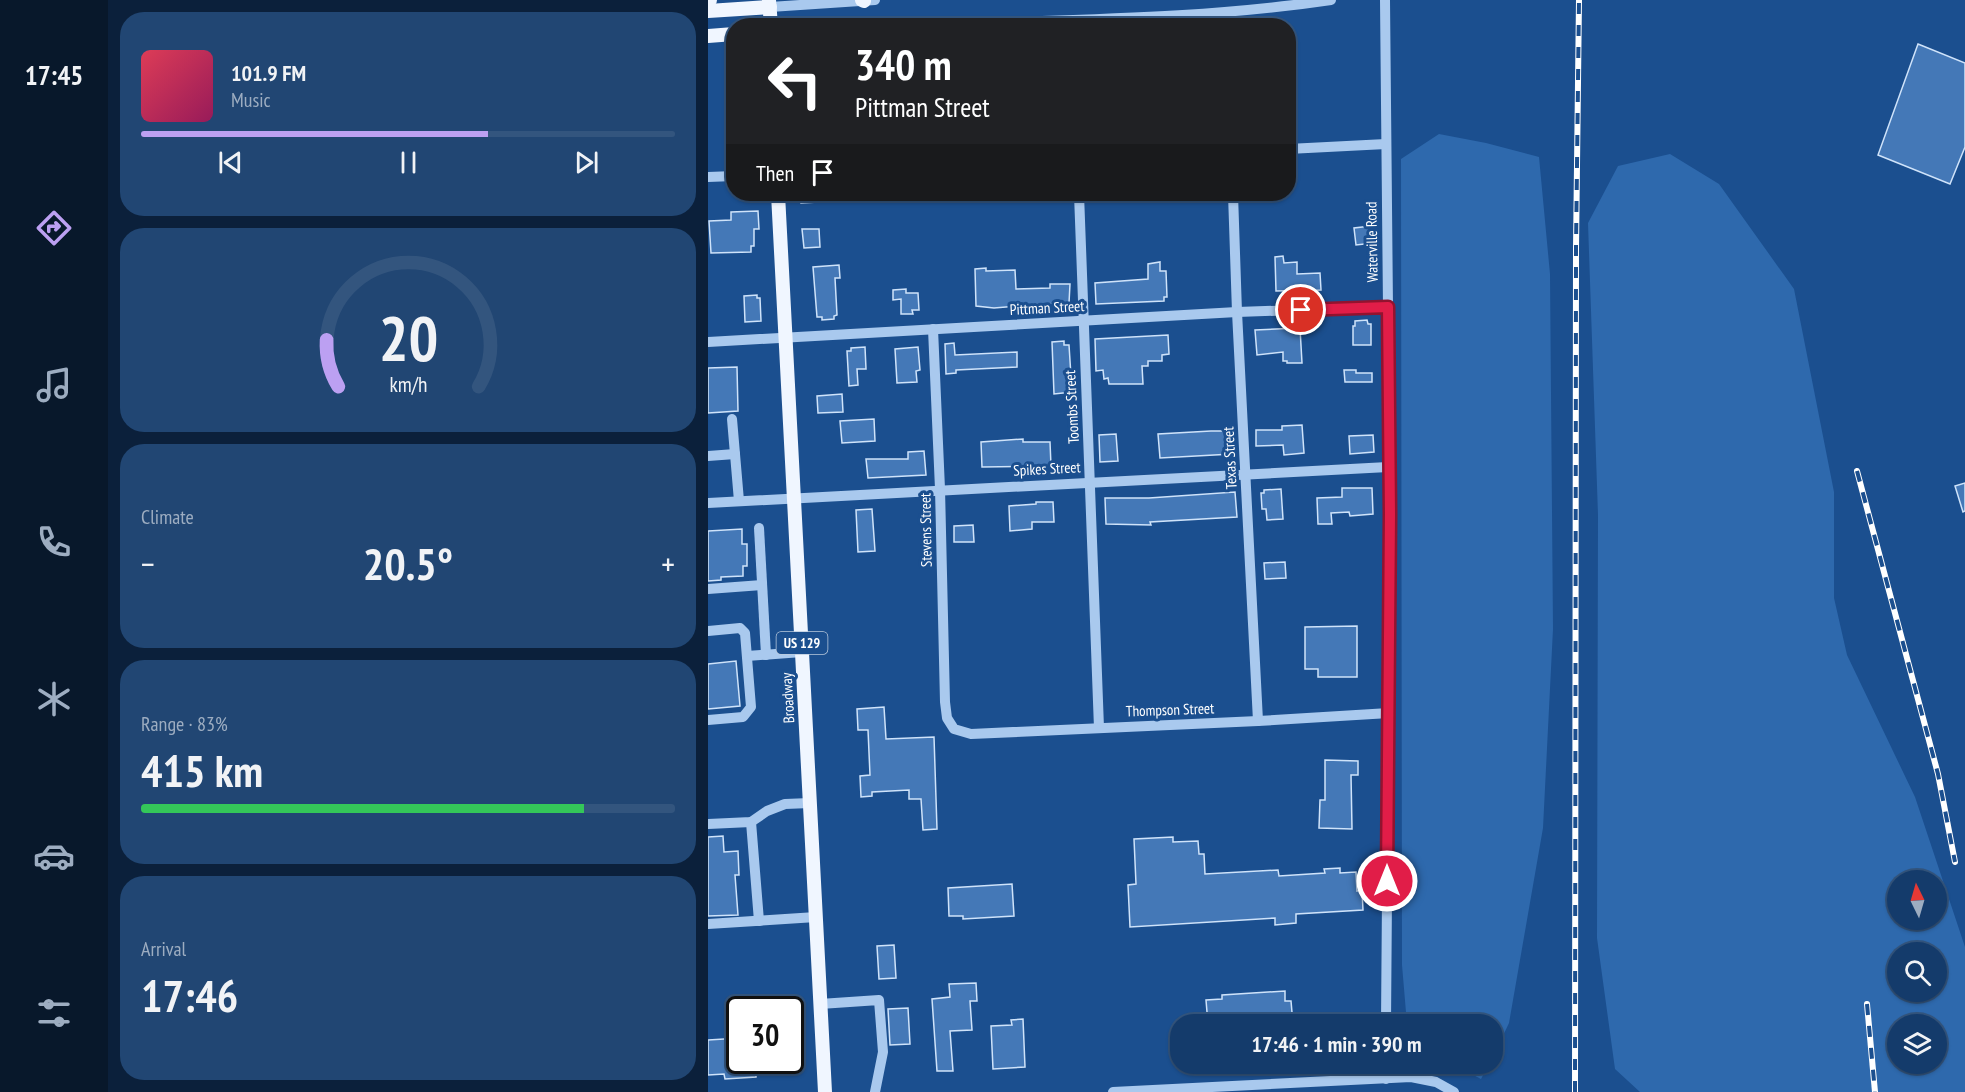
<!DOCTYPE html>
<meta charset="utf-8">
<style>
:root{--surface:#143b6b;--page:#214673;--text:#f1f3f6;--muted:#9dadc1;--line:#33557e;--accent:#bca0f2}
body{margin:0;font-family:"PT Sans Narrow",sans-serif;background:var(--page);color:var(--text);height:100vh;display:flex;flex-direction:column;font-size:22px;white-space:nowrap}
*{box-sizing:border-box;margin:0}
p{font-size:20px;color:var(--muted)}
.icon{flex:none;width:33px;height:33px;fill:none;stroke:currentColor;stroke-width:2;stroke-linecap:round;stroke-linejoin:round}
.map{position:relative;flex:1;overflow:hidden}
.side{display:flex;flex-direction:column;gap:12px;padding:12px;background:#0b203b;width:600px}
.side>*{flex:none}
.banner{position:absolute;left:18px;top:18px;width:570px;height:183px;border-radius:24px;box-shadow:0 2px 4px #0004,0 0 0 2px var(--line);background:#202124;color:#fff;overflow:hidden}
.needle{width:39px;rotate:355deg}
.controls{position:absolute;left:1179px;top:870px;display:grid;gap:12px}
.controls a{display:grid;place-items:center;width:60px;height:60px;border-radius:50%;background:var(--surface);box-shadow:0 2px 4px #0004,0 0 0 2px var(--line);font-size:30px}
.speed{position:absolute;left:18px;top:996px;display:flex;gap:12px;font-size:30px;font-weight:700;text-align:center}
.speed>*{display:grid;place-content:center;width:78px;height:78px;border-radius:50%;background:var(--surface);box-shadow:0 2px 4px #0004,0 0 0 2px var(--line);line-height:1}
.speed .limit{border:3px solid #111;border-radius:9px;background:#fff;color:#111}
.pin{position:absolute;display:grid;place-items:center;width:51px;height:51px;color:#fff;margin:-26px;border:3px solid #fff;border-radius:50%;box-shadow:0 2px 6px #0007}
.me{position:absolute;width:66px;margin:-33px;rotate:0deg;stroke-linejoin:round;filter:drop-shadow(0 0 4px #0008)}
.turn{display:flex;align-items:center;gap:21px;height:126px;padding:0 30px;font-size:27px}
.turn .icon{width:78px;height:78px;stroke-width:2.5}
.turn b{display:block;font-size:42px;line-height:51px}
.then{display:flex;align-items:center;height:57px;padding:0 30px;background:#0003;gap:12px;font-size:22px}
.big{font-size:45px;font-weight:700;line-height:1.1}
.side .tile{flex:1;display:flex;flex-direction:column;justify-content:center;gap:9px;min-width:0;padding:0 21px;border-radius:24px;background:var(--page)}
.side .dial{align-items:center;gap:0}
.dial svg{height:156px;overflow:visible;fill:none;stroke:var(--line);stroke-width:7;stroke-linecap:round;text-anchor:middle}
.dial text{fill:var(--text);stroke:none}
.song{display:flex;align-items:center;gap:18px}
.cover{width:72px;height:72px;border-radius:9px;background:linear-gradient(135deg,hsl(350 70% 55%),hsl(330 70% 35%))}
.played{height:6px;border-radius:3px;background:linear-gradient(90deg,var(--accent) 65%,var(--line) 65%)}
.keys{display:flex;justify-content:space-around;direction:ltr}
.heat{display:flex;justify-content:space-between;align-items:center;font-size:33px;direction:ltr}
.charge{height:9px;border-radius:4px;background:linear-gradient(90deg,#34c759 83%,var(--line) 0)}
.trip{position:absolute;left:462px;top:1014px;width:333px;height:60px;border-radius:24px;background:var(--surface);box-shadow:0 2px 4px #0004,0 0 0 2px var(--line);font-weight:700;line-height:60px;text-align:center}
main{display:flex;flex:1;min-height:0}
.menu{display:flex;flex-direction:column;width:108px;justify-content:space-around;align-items:center;background:#08182b;color:var(--muted)}
.menu .icon{width:42px;height:42px}
.menu .active{color:var(--accent)}
.menu b{font-size:27px;color:var(--text)}
.map>svg:first-child{display:block}
</style>
<main>
<nav class="menu">
<b>17:45</b>
<svg class="icon active" aria-label="directions" viewBox="0 0 24 24"><path d="M12 3l9 9-9 9-9-9zM9 14v-3h6M13 9l2 2-2 2"/></svg>
<svg class="icon" aria-label="music" viewBox="0 0 24 24"><path d="M9 18V5l10-2v13"/><circle cx="6" cy="18" r="3"/><circle cx="16" cy="16" r="3"/></svg>
<svg class="icon" aria-label="phone" viewBox="0 0 24 24"><path d="M5 4h4l2 5-3 2q2 4 5 5l2-3 5 2v4C11 20 4 13 5 4z"/></svg>
<svg class="icon" aria-label="climate" viewBox="0 0 24 24"><path d="M12 3v18M4 7l16 10M4 17L20 7"/></svg>
<svg class="icon" aria-label="car" viewBox="0 0 24 24"><path d="M5 17H2v-5l4-1 3-4h7l3 4 3 1v5h-3M9 17h6M6 11h13"/><circle cx="7" cy="17" r="2"/><circle cx="17" cy="17" r="2"/></svg>
<svg class="icon" aria-label="filters" viewBox="0 0 24 24"><path d="M4 7h16M4 17h16"/><circle cx="9" cy="7" r="2"/><circle cx="15" cy="17" r="2"/></svg>
</nav>
<section class="side">
<div class="tile">
<div class="song"><i class="cover"></i><div><b>101.9 FM</b><p>Music</p></div></div>
<div class="played"></div>
<div class="keys"><svg class="icon" aria-label="previous" viewBox="0 0 24 24"><path d="M18 5L8 12l10 7zM5 5v14"/></svg><svg class="icon" aria-label="pause" viewBox="0 0 24 24"><path d="M8 5v14M16 5v14"/></svg><svg class="icon" aria-label="next" viewBox="0 0 24 24"><path d="M6 5l10 7-10 7zM19 5v14"/></svg></div>
</div>
<div class="tile dial"><svg viewBox="0 0 100 80">
<path d="M14 69A42 42 0 1 1 86 69"/>
<path d="M14 69A42 42 0 0 1 8 45" stroke="#bca0f2"/>
<text x="50" y="56" font-size="32" font-weight="700">20</text>
<text x="50" y="72" font-size="11">km/h</text>
</svg></div>
<div class="tile"><p>Climate</p>
<div class="heat"><a>−</a><b class="big">20.5°</b><a>+</a></div>
</div>
<div class="tile"><p>Range · 83%</p><b class="big">415 km</b><div class="charge"></div></div>
<div class="tile"><p>Arrival</p><b class="big">17:46</b></div>
</section>
<div class="map">
<svg width="1257" height="1092" viewBox="0 0 1257 1092">
<rect width="100%" height="100%" fill="#1b4f8f"/>
<g fill="#2e69ad" fill-rule="evenodd">
<polygon points="731,134 778,143 831,157 842,274 845,629 835,828 801,1023 785,1057 784,1024 699,1024 694,965 693,159"/>
<path d="M962,154L1011,184L1086,289L1126,492V598L1139,655L1207,797L1257,947V1092H932L907,1069L889,938L890,515L880,223L910,166ZM1190,880H1228V920H1190ZM1190,952H1228V992H1190ZM1190,1024H1228V1064H1190Z"/>
<polygon points="744,1064 781,1064 773,1079"/>
</g>
<g fill="#4478b7" stroke="#cfe3fa" stroke-width="1.5">
<polygon points="1210,44 1257,63 1257,147 1242,184 1170,155"/>
<polygon points="92,194 110,194 110,202 93,203"/>
<polygon points="50,211 51,229 46,229 46,246 43,246 43,252 3,253 1,221 23,220 23,212"/>
<polygon points="663,226 665,243 648,245 646,228"/>
<polygon points="94,229 111,229 112,247 96,248"/>
<polygon points="575,256 576,263 589,262 589,274 612,273 613,290 568,291 567,257"/>
<polygon points="452,262 452,271 458,271 459,297 456,297 456,301 388,304 387,283 440,279 440,264"/>
<polygon points="131,265 132,278 127,278 129,315 126,316 126,319 114,320 114,317 109,317 105,267"/>
<polygon points="278,268 278,271 307,270 308,289 342,288 342,284 362,284 361,303 333,304 286,308 268,306 267,269"/>
<polygon points="198,289 198,293 210,293 211,310 204,310 205,314 193,314 193,299 185,300 185,290"/>
<polygon points="49,295 49,298 52,298 53,321 37,322 36,296"/>
<polygon points="659,320 660,324 663,324 663,345 645,345 645,326 647,326 647,321"/>
<polygon points="592,328 594,363 579,363 579,361 575,361 575,352 549,355 547,330"/>
<polygon points="460,335 461,354 454,355 454,361 440,361 440,366 434,366 435,384 401,384 400,378 396,379 395,370 388,371 387,339"/>
<polygon points="356,341 356,345 361,345 364,392 346,394 344,342"/>
<polygon points="246,343 247,355 309,352 309,367 248,370 248,373 238,374 237,344"/>
<polygon points="157,347 158,369 149,369 150,385 141,386 139,351 143,351 143,348"/>
<polygon points="210,347 212,370 208,371 209,382 189,383 187,349"/>
<polygon points="29,367 30,411 0,413 0,368"/>
<polygon points="636,370 648,370 648,373 664,373 664,382 637,382"/>
<polygon points="134,394 135,412 110,413 109,396"/>
<polygon points="166,419 167,441 134,443 132,421"/>
<polygon points="594,425 596,453 576,455 575,445 548,446 548,430 574,430 574,426"/>
<polygon points="503,431 523,431 524,454 452,458 450,434"/>
<polygon points="408,434 410,461 392,462 391,435"/>
<polygon points="665,435 666,452 642,454 641,436"/>
<polygon points="315,439 315,442 342,442 343,466 274,467 273,442"/>
<polygon points="216,451 218,475 160,478 158,459 200,459 200,452"/>
<polygon points="1257,483 1257,511 1255,512 1247,486"/>
<polygon points="634,488 664,488 665,514 642,516 641,512 623,513 624,524 610,524 609,498 634,497"/>
<polygon points="573,489 575,519 559,520 558,509 554,509 553,493 556,493 556,490"/>
<polygon points="527,492 529,517 442,522 443,525 398,524 397,498 441,498"/>
<polygon points="328,502 345,502 346,522 324,522 324,529 302,531 301,506 328,504"/>
<polygon points="164,509 167,551 150,552 148,510"/>
<polygon points="265,525 266,542 246,542 246,526"/>
<polygon points="34,529 34,544 39,544 39,566 35,566 35,576 13,577 13,580 0,581 0,531"/>
<polygon points="577,562 578,578 557,579 556,563"/>
<polygon points="649,626 649,677 610,677 610,669 597,669 597,627"/>
<polygon points="28,661 32,706 0,709 0,664"/>
<polygon points="176,707 178,739 226,737 229,829 215,830 213,799 201,799 201,790 164,792 164,796 153,797 152,776 162,775 160,730 150,730 149,709"/>
<polygon points="617,760 650,761 650,775 643,775 644,829 611,828 612,800 617,800"/>
<polygon points="15,836 16,852 30,851 31,875 27,875 30,915 0,916 0,837"/>
<polygon points="465,837 465,842 490,841 491,854 496,854 497,874 570,870 571,876 617,873 616,869 632,868 632,873 648,872 649,891 654,890 655,910 588,914 588,923 567,925 567,918 422,927 420,885 428,884 426,839"/>
<polygon points="304,884 306,916 255,919 255,916 241,916 240,888"/>
<polygon points="186,945 188,978 171,979 169,946"/>
<polygon points="268,983 269,1001 262,1001 264,1030 242,1031 245,1071 229,1071 224,999 242,997 241,984"/>
<polygon points="577,991 577,1001 583,1001 585,1024 500,1024 498,1000 514,999 514,995"/>
<polygon points="200,1008 202,1044 182,1045 180,1009"/>
<polygon points="315,1019 317,1067 285,1069 283,1026 304,1025 303,1020"/>
<polygon points="32,1038 32,1060 81,1060 81,1070 48,1071 48,1077 17,1079 16,1074 0,1075 0,1040"/>
</g>
<g fill="none" stroke-linecap="round" stroke-linejoin="round">
<g stroke="#a9c9ee" stroke-width="10">
<polyline points="677,0 682,514 678,1024"/>
<polyline points="62,7 167,0"/>
<path d="M198,26C340,19 482,21 623,0"/>
<polyline points="580,149 678,144"/>
<polyline points="0,177 26,176"/>
<polyline points="371,194 391,728"/>
<polyline points="525,194 529,312 550,721"/>
<polyline points="225,329 232,489 237,702 239,718 246,729 263,734 550,721 681,713"/>
<polyline points="0,342 529,312 680,307"/>
<polyline points="24,419 31,501"/>
<polyline points="0,456 27,454"/>
<polyline points="0,503 680,467"/>
<polyline points="51,528 58,655"/>
<polyline points="0,589 54,585"/>
<polyline points="0,631 32,628 37,633 43,707 35,717 0,720"/>
<polyline points="39,656 94,652"/>
<polyline points="43,822 51,921"/>
<polyline points="0,824 43,822 59,811 77,804 102,803"/>
<polyline points="0,924 108,917"/>
<polyline points="112,1004 171,1000 175,1052 167,1092"/>
<polyline points="678,1079 678,1064"/>
<polyline points="405,1092 703,1077 728,1082 746,1092"/>
</g>
<g stroke="#f0f6ff" stroke-width="14">
<polyline points="61,0 63,26"/>
<polyline points="154,0 156,1"/>
<polyline points="0,2 2,0"/>
<polyline points="0,11 62,7"/>
<polyline points="0,36 26,34"/>
<polyline points="70,194 117,1092"/>
</g>
<g stroke="#fff" stroke-width="6">
<g id="rail">
<polyline points="1149,471 1230,774 1247,862"/>
<polyline points="1159,1004 1167,1092"/>
<polyline points="867,1092 868,248 871,0"/>
</g>
</g>
<use href="#rail" stroke="#1b4f8f" stroke-width="4" stroke-dasharray="11" stroke-linecap="butt"/>
</g>
<g fill="none" stroke-linecap="round" stroke-linejoin="round">
<g stroke="#92132f" stroke-width="15">
<polyline id="route" points="593,310 680,307 682,514 679,881"/>
</g>
<use href="#route" stroke="#e11d48" stroke-width="10"/>
</g>
<g text-anchor="middle" stroke-width="6" stroke-linejoin="round" paint-order="stroke">
<rect fill="#1b4f8f" stroke="#bbcadd" stroke-width="1.5" x="68.5" y="632" width="51" height="22" rx="4.5"/>
<g font-size="14" font-weight="bold" fill="#fff">
<text x="94" y="648">US 129</text>
</g>
<g font-size="15" fill="#fff" stroke="#1b4f8f">
<text transform="translate(664 242) rotate(-91)" y="5">Waterville Road</text>
<text transform="translate(339 308) rotate(-3)" y="5">Pittman Street</text>
<text transform="translate(364 407) rotate(-93)" y="5">Toombs Street</text>
<text transform="translate(522 458) rotate(-93)" y="5">Texas Street</text>
<text transform="translate(339 469) rotate(-3)" y="5">Spikes Street</text>
<text transform="translate(218 530) rotate(-91)" y="5">Stevens Street</text>
<text transform="translate(80 698) rotate(-93)" y="5">Broadway</text>
<text transform="translate(462 710) rotate(-2)" y="5">Thompson Street</text>
</g>
</g>
</svg>
<div class="controls">
<a><svg class="needle" viewBox="-14 -14 28 28"><path d="M0-13l5 13h-10z" fill="#e53935"/><path d="M0 13l5-13h-10z" fill="#9dadc1"/></svg></a>
<a><svg class="icon" aria-label="search" viewBox="0 0 24 24"><circle cx="10" cy="10" r="6"/><path d="M15 15l6 6"/></svg></a>
<a><svg class="icon" aria-label="layers" viewBox="0 0 24 24"><path d="M12 4l9 5-9 5-9-5zM3 14l9 5 9-5"/></svg></a>
</div>
<div class="speed"><div class="limit">30</div></div>
<div class="pin" style="left:593px;top:310px;background:#d93025"><svg class="icon" aria-label="arrive" viewBox="0 0 24 24"><path d="M6 21V4h12l-3 4 3 4H6"/></svg></div>
<svg class="me" style="left:679px;top:881px" viewBox="-20 -20 40 40"><circle r="17" fill="#e11d48" stroke="#fff" stroke-width="3"/><path d="M0-11L8 9 0 5-8 9z" fill="#fff"/></svg>
<div class="trip">17:46 · 1 min · 390 m</div>
<div class="banner">
<div class="turn"><svg class="icon" aria-label="left" viewBox="0 0 24 24"><path d="M17 20v-9H6M10 6l-5 5 5 5"/></svg><div><b>340 m</b>Pittman Street</div></div>
<div class="then">Then<svg class="icon" aria-label="arrive" viewBox="0 0 24 24"><path d="M6 21V4h12l-3 4 3 4H6"/></svg></div>
</div>
</div>
</main>
